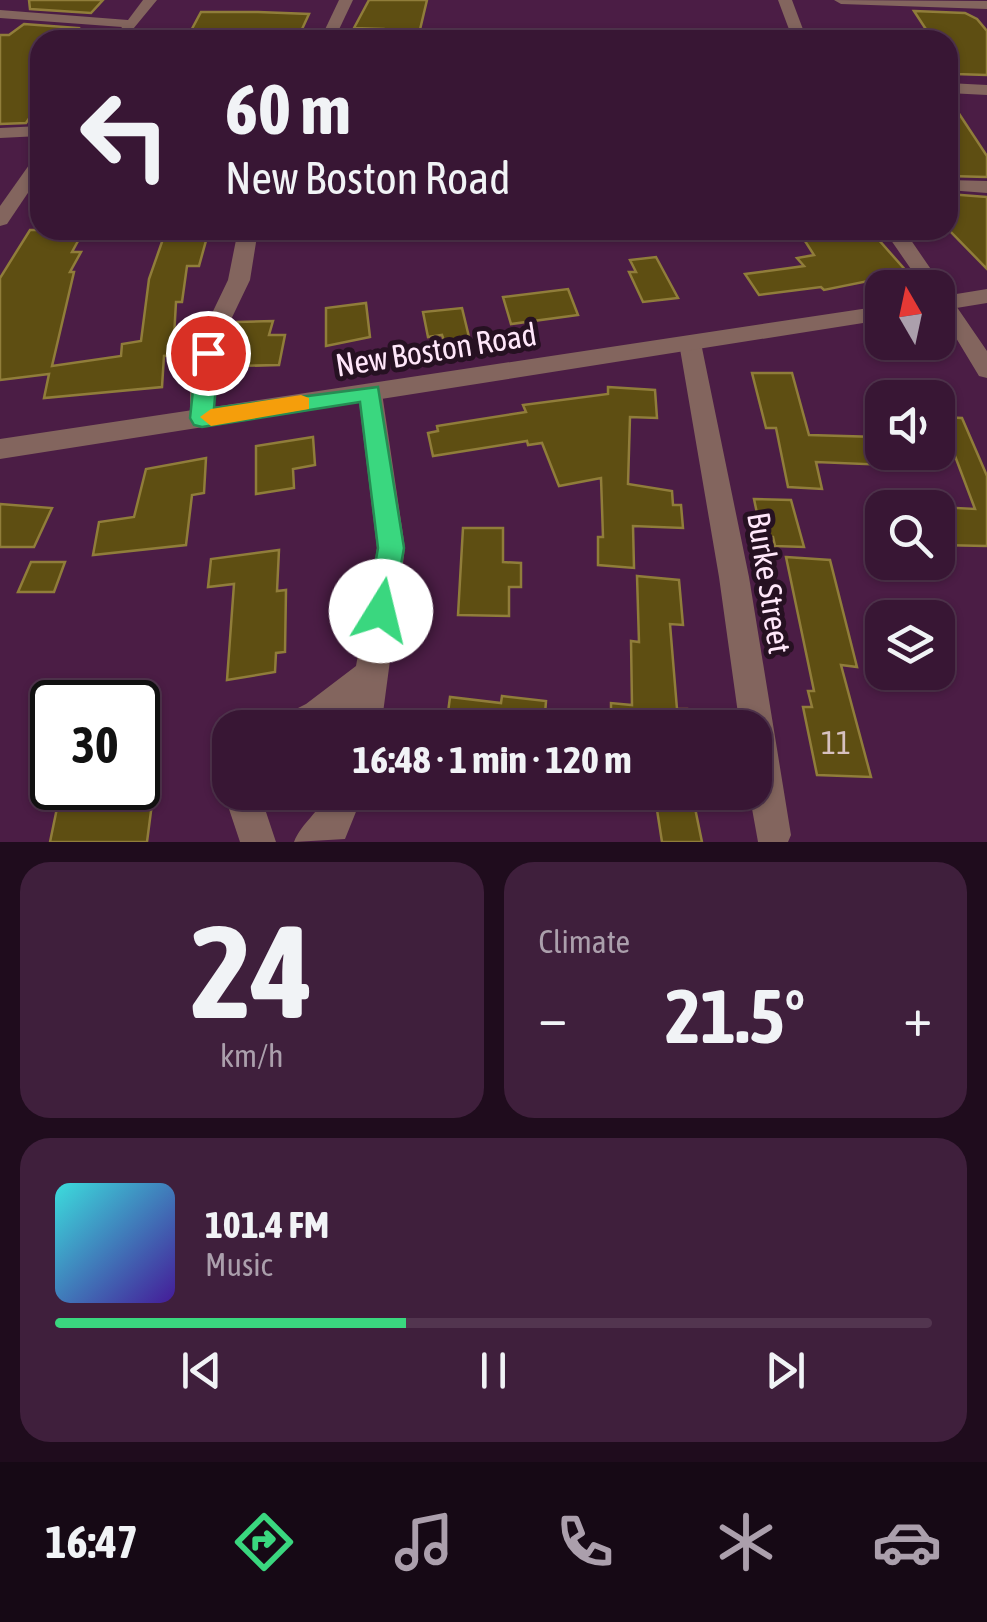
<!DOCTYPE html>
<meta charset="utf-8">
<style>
:root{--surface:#381634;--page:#3f1f3c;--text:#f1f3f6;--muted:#ab9fac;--line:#52354f;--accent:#3ad77f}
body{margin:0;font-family:"Asap Condensed",sans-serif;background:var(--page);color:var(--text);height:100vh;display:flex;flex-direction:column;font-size:38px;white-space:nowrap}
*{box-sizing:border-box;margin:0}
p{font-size:32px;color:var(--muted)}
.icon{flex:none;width:55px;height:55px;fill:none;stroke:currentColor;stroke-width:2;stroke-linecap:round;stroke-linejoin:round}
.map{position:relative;height:842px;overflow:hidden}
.side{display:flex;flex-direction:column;gap:20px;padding:20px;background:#1f0c1d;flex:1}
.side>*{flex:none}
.hud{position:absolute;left:30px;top:30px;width:928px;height:210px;border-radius:30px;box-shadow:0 2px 8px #0004,0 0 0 2px var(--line);background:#381634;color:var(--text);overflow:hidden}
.needle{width:65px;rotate:351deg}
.fabs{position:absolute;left:865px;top:270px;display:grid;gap:20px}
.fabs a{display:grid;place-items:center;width:90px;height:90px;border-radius:20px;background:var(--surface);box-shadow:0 2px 8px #0004,0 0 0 2px var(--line);font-size:50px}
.speed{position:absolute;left:30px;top:680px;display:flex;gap:20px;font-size:50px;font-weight:700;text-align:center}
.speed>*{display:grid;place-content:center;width:130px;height:130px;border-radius:50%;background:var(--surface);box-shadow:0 2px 8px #0004,0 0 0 2px var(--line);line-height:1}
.speed .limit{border:5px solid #111;border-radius:15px;background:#fff;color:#111}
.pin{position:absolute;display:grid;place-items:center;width:85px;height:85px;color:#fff;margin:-42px;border:5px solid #fff;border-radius:50%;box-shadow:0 2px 10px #0007}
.me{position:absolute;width:110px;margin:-55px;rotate:9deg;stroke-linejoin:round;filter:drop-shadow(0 0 8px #0008)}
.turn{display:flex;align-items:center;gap:35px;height:210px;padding:0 30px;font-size:45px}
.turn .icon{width:130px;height:130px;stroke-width:2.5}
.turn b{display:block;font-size:70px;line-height:85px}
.big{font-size:75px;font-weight:700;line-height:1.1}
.side .widget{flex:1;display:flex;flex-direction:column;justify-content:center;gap:15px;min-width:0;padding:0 35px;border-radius:30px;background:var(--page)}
.side .dial{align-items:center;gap:0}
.dial b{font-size:130px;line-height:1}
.song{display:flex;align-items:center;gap:30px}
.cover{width:120px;height:120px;border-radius:15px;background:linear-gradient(135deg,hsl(180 70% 55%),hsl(260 70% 35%))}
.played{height:10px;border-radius:5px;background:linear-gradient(90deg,var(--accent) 40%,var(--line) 40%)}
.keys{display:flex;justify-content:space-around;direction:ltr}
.heat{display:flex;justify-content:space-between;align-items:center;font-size:55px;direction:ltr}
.side .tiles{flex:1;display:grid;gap:20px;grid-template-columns:1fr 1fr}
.widget:last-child{grid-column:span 2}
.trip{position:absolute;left:212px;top:710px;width:560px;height:100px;border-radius:30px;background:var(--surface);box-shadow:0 2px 8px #0004,0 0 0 2px var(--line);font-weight:700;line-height:100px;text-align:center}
.dock{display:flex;height:160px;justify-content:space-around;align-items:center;background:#160915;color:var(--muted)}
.dock .icon{width:70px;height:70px}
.dock .current{color:var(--accent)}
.dock b{font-size:45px;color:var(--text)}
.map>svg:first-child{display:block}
</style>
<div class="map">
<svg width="987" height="842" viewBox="0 0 987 842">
<rect width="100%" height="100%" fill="#4b1d45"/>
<g fill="#5e4e12" stroke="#907d3a" stroke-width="2.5">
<polygon points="29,0 103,0 91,13 30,9"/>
<polygon points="369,0 427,0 418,38 380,37 383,29 354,28"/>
<polygon points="914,11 965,13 977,19 987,31 987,75 955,74 948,62 948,40 933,40"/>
<polygon points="201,12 258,12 309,14 297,40 186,40"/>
<polygon points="24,24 78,28 67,39 40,39 40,102 26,123 0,124 0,35 9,35"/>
<polygon points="948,97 987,156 987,177 948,176"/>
<polygon points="948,194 987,197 987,269 948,229"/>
<polygon points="30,230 84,230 72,252 81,252 70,272 74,272 52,366 121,356 122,344 141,341 149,279 163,239 207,237 199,266 187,266 182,302 176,302 173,355 164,356 162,387 44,398 49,374 0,380 0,278"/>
<polygon points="798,230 870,230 908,273 824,290 821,287 759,295 745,274 804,266 797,258 814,255"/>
<polygon points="656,257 678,298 643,302 629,272 636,272 630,260"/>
<polygon points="568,289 578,315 511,324 503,297"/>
<polygon points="366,303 370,337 326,346 326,308"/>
<polygon points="462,308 469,337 444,341 442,335 428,337 423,312"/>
<polygon points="273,321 269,335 285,335 279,365 239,366 242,353 236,353 238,345 230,345 237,322"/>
<polygon points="752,373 792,373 809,435 878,437 888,465 816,462 822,489 788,487 776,428 766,428"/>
<polygon points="608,387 655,390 657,418 630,417 628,484 672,491 673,505 681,505 683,528 633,526 634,568 598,565 598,537 603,537 601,478 559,486 542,443 528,445 527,441 433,456 428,433 438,431 437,426 526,412 523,405 608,394"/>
<polygon points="938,417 962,418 987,476 987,546 938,545 938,507 975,509 955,456 938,454"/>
<polygon points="313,437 315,465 293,469 294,488 256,494 256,446"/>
<polygon points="206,458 204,493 192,495 186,545 93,555 99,522 134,517 146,469"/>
<polygon points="754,499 791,500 804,547 775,546 773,537 762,537"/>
<polygon points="0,504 52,508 34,547 0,547"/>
<polygon points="463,528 503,528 503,562 521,563 521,587 509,587 509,616 458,615"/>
<polygon points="279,550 277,591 286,590 285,652 276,653 275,672 227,680 234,584 208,587 211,559"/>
<polygon points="786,557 830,560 857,667 841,665 871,777 817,775 803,707 812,707 808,691 814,691"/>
<polygon points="31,562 65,562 54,592 18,592"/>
<polygon points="637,576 679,580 683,625 670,624 677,709 687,709 686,728 611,728 611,703 632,705 631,641 639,642"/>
<polygon points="502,696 546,701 544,728 446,728 450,697 501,703"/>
<polygon points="85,788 154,788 147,842 50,842 57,808 82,804"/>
<polygon points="695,808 702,842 662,842 657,810"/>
</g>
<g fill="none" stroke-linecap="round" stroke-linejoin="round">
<g fill="#83655e" fill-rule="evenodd">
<polygon points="143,0 157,0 124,40 116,36 122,27 0,18 0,10 128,20"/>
<polygon points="339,0 353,0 334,40 320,40"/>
<polygon points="778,0 792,0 807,40 793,40"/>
<polygon points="834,0 987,1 987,9 841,4"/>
<polygon points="948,83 987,85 987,95 948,93"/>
<polygon points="40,126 40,136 0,138 0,128"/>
<polygon points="40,157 40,175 7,224 0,226 0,206 34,158"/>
<polygon points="948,180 987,181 987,193 948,190"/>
<polygon points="238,230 258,230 250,280 225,332 214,374 214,418 202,427 190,418 190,374 203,332 228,280"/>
<polygon points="884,230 904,230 987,351 987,378 979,376 938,308 938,288 924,288"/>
<polygon points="690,335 701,343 749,577 791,835 788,842 758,842 749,792 755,792 755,728 740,728 719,577 679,343"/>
<polygon points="370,384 382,393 405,548 381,728 347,728 349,712 330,728 277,728 282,716 306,704 356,666 377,548 358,393"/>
<polygon points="231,792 267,792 265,809 276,842 240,842 229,809"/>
<path d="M328,792H364L345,839L294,842C302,822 319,813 328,792Z"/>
</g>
<g fill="#83655e" fill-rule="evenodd">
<polygon points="987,289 987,303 938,311 938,297"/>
<polygon points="882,306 882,320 0,459 0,439"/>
</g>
</g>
<polygon fill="#3ad77f" stroke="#268c53" stroke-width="2.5" points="208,346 219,353 214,408 378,387 404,548 391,620 381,624 371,620 367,611 378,548 360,402 202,427 194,425 190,418 197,353"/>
<polygon fill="#f59e0b" points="301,395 309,398 309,409 211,426 200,417 211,409"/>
<g text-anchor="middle" stroke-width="10" stroke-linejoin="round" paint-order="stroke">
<g font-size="32" fill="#ffe7fa" stroke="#261122">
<text transform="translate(436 350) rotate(-9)" y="11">New Boston Road</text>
<text transform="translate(769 583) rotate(81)" y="11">Burke Street</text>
</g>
<g font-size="32" fill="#d7c1c0">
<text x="836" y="754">11</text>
</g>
</g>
</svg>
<div class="fabs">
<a><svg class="needle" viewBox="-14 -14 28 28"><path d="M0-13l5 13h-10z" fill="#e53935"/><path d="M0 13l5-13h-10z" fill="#ab9fac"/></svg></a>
<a><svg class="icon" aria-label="sound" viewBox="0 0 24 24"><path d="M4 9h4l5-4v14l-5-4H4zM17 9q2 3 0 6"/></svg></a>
<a><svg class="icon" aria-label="search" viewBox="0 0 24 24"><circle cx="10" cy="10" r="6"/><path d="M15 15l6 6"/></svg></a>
<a><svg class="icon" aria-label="layers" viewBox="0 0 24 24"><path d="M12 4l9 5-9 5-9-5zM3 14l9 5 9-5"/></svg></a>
</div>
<div class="speed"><div class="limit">30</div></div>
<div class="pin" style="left:208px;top:353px;background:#d93025"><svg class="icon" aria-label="arrive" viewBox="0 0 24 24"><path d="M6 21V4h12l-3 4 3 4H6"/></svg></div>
<svg class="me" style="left:381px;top:611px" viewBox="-20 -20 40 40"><circle r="19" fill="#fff"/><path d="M0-13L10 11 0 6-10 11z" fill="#3ad77f"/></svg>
<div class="trip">16:48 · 1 min · 120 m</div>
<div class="hud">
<div class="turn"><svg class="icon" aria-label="left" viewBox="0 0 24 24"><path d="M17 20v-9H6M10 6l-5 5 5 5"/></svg><div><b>60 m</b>New Boston Road</div></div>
</div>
</div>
<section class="side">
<div class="tiles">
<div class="widget dial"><b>24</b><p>km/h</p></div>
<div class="widget"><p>Climate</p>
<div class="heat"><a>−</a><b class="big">21.5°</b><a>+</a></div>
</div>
<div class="widget">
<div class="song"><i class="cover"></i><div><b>101.4 FM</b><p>Music</p></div></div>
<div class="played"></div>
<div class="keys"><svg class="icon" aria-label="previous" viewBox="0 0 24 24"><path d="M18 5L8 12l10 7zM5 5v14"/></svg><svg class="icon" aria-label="pause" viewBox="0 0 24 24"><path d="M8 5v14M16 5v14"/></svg><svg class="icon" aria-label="next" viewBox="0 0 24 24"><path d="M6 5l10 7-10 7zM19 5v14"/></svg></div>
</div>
</div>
</section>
<nav class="dock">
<b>16:47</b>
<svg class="icon current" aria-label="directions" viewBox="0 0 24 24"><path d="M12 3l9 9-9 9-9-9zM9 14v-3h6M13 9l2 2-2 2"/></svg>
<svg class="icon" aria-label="music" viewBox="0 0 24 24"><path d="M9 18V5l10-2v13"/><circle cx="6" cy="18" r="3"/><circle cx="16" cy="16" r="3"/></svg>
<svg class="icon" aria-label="phone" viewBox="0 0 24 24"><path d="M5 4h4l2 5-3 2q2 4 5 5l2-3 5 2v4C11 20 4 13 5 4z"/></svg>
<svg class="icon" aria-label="climate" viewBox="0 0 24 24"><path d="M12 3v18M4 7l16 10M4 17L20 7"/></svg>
<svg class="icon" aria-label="car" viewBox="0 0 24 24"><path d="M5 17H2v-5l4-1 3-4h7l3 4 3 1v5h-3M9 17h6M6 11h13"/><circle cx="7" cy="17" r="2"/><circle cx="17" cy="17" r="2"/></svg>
</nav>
